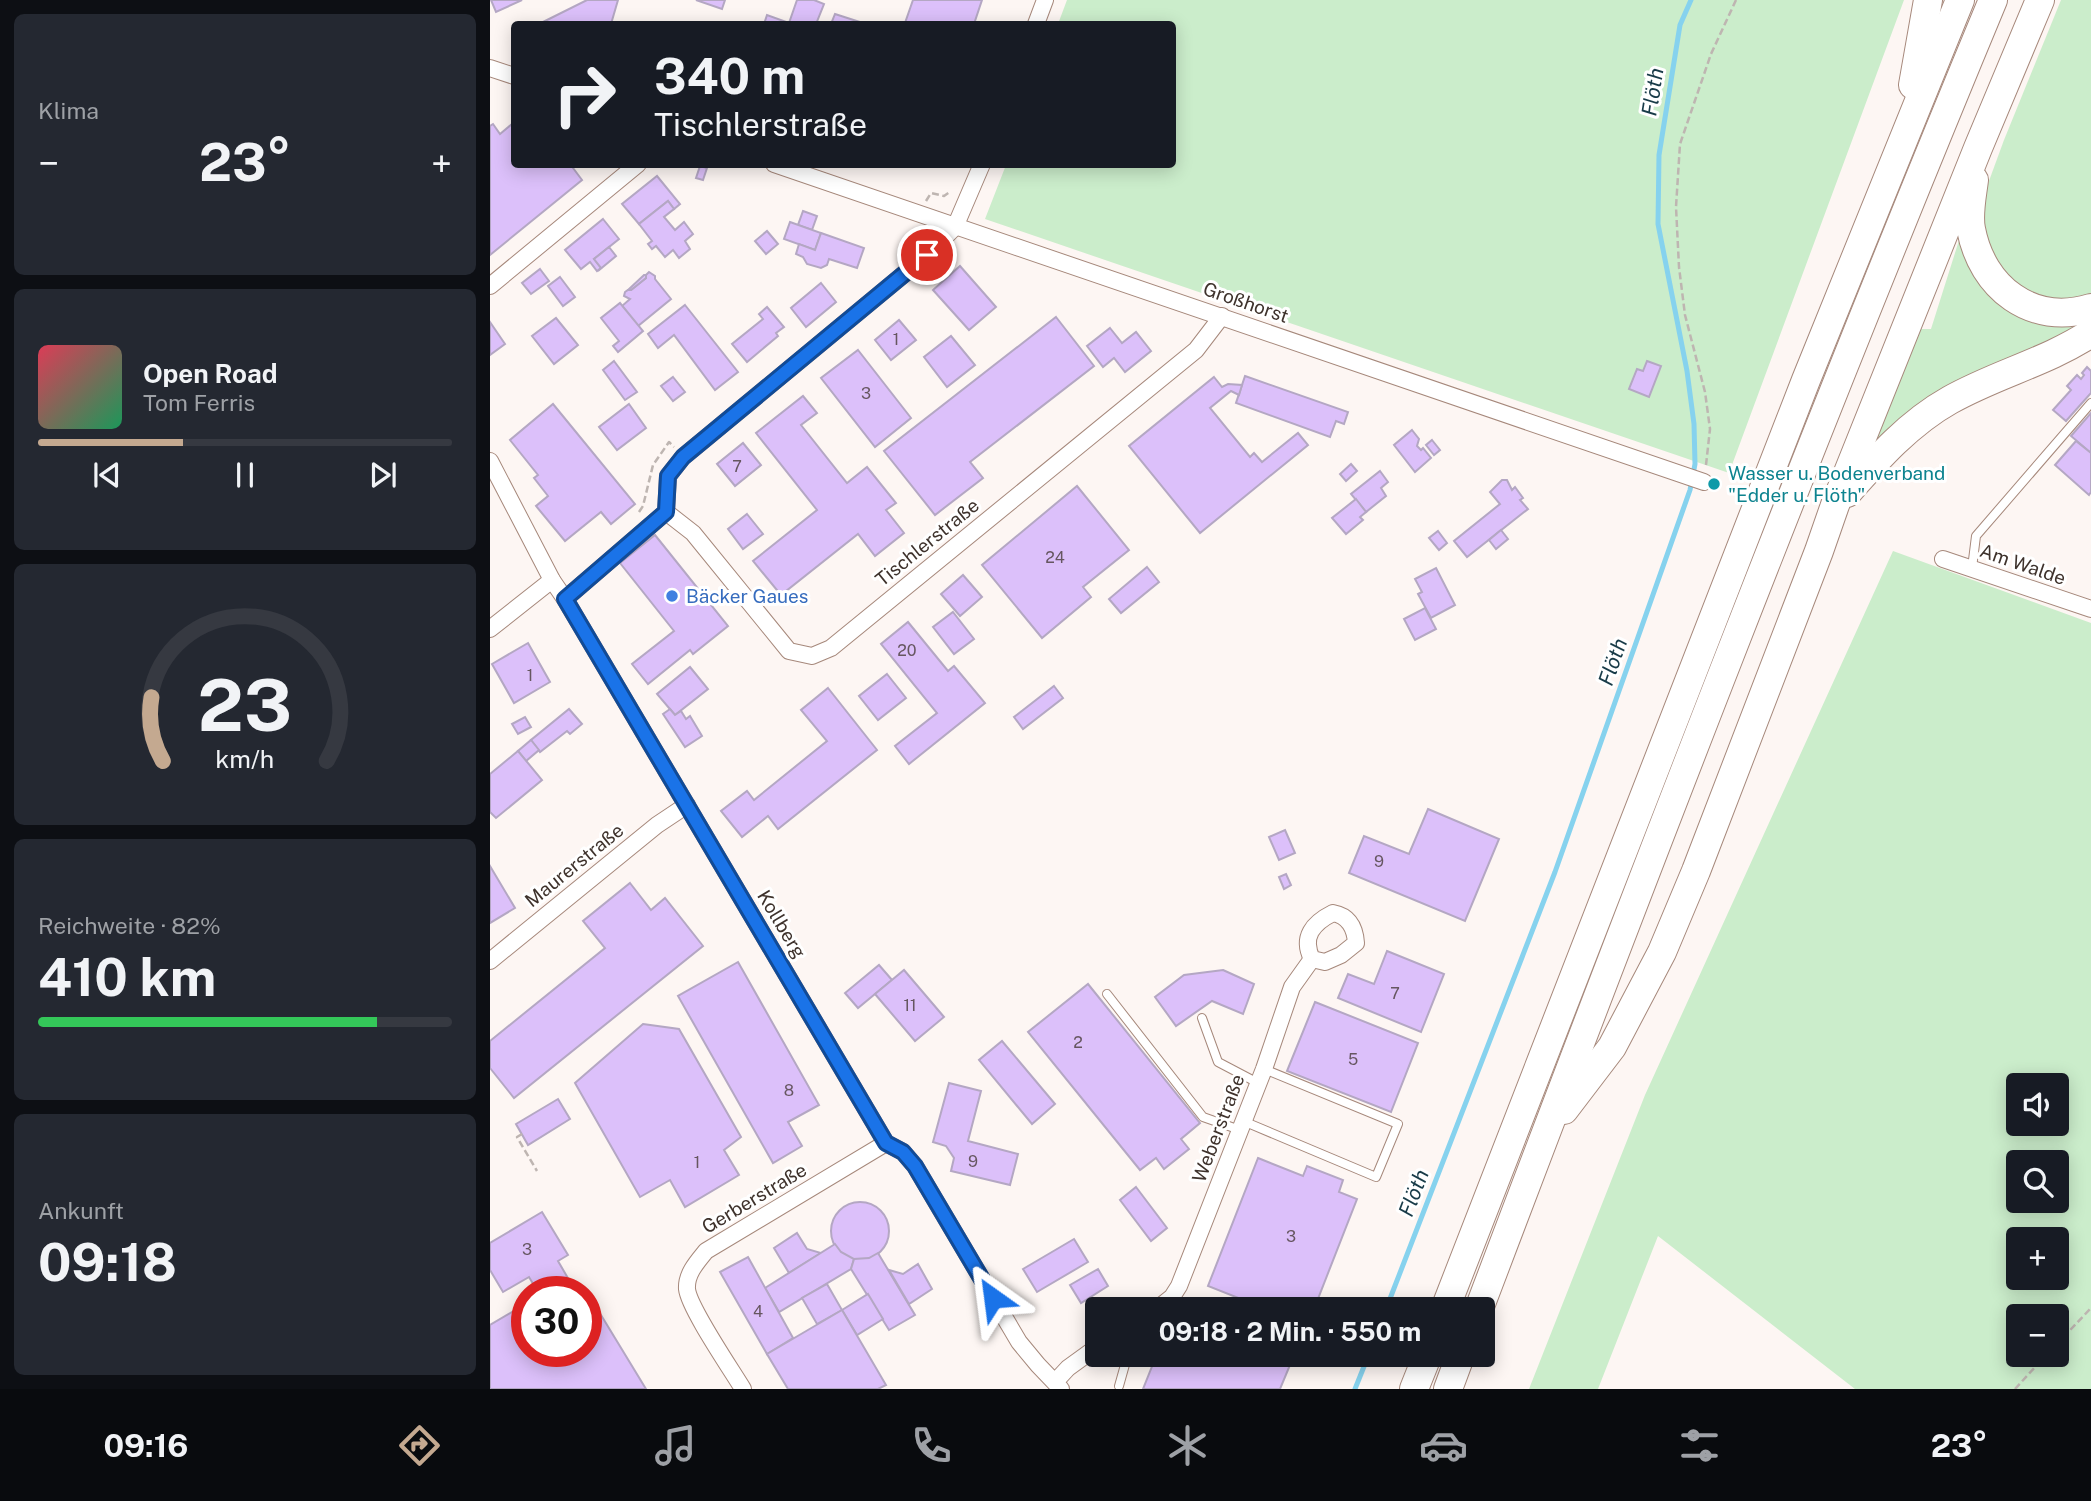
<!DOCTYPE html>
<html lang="de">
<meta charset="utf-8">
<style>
:root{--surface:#171b24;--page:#242831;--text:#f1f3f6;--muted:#9ea1a6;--line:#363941;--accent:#c4a990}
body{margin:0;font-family:"Public Sans",sans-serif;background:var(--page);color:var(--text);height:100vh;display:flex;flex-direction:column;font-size:26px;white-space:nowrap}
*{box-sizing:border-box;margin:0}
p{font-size:23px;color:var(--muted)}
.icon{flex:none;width:38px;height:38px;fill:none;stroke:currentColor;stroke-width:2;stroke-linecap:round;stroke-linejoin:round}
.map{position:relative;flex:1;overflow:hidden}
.panel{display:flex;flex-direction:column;gap:14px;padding:14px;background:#0d0f14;width:490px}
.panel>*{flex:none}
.hud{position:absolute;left:21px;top:21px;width:665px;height:147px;border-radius:7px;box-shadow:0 4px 18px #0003;background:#171b24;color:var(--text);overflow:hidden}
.fabs{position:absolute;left:1516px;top:1073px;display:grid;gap:14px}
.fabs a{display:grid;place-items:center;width:63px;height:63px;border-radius:7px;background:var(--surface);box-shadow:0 4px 18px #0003;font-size:35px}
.speed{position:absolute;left:21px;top:1276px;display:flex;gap:14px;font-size:35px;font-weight:700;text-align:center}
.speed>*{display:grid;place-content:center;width:91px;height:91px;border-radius:50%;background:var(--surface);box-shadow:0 4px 18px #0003;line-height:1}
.speed .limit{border:10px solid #d22;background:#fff;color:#111}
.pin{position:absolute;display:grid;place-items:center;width:60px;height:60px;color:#fff;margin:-30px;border:4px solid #fff;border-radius:50%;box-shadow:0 2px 7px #0007}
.me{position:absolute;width:77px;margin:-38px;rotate:329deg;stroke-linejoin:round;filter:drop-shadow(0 0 5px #0008)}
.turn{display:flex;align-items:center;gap:24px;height:147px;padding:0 28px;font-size:32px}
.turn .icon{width:91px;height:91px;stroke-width:2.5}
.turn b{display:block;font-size:49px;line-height:60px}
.big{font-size:52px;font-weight:700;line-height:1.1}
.panel .tile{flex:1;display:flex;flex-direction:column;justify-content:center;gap:10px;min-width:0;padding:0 24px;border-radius:10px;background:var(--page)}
.panel .dial{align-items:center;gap:0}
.dial svg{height:182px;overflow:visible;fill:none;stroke:var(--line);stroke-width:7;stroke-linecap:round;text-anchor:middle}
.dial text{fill:var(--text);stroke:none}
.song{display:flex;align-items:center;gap:21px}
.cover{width:84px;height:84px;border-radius:10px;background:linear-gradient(135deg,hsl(350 70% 55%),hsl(150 70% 35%))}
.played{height:7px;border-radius:4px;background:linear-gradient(90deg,var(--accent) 35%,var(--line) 35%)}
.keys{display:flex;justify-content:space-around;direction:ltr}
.heat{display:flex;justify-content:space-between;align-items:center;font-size:38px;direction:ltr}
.charge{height:10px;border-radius:5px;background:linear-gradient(90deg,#34c759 82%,var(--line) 0)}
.trip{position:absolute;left:595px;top:1297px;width:410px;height:70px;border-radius:7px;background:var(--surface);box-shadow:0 4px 18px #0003;font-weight:700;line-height:70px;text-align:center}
.menu{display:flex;height:112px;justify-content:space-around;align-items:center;background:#090b0e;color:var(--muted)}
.menu .icon{width:49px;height:49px}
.menu .selected{color:var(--accent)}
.menu b{font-size:32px;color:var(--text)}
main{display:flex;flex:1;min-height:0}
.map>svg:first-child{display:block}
</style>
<main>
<section class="panel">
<div class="tile"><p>Klima</p>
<div class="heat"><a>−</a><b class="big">23°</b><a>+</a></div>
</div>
<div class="tile">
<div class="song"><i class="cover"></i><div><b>Open Road</b><p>Tom Ferris</p></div></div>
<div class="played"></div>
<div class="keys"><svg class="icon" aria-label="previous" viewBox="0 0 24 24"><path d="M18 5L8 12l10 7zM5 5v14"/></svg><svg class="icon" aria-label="pause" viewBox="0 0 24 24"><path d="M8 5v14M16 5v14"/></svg><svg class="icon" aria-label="next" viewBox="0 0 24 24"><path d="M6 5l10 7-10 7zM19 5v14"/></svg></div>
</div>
<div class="tile dial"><svg viewBox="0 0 100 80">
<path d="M14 69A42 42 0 1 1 86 69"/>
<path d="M14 69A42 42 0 0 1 9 41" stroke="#c4a990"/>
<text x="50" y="56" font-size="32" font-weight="700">23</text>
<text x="50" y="72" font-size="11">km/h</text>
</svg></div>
<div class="tile"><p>Reichweite · 82%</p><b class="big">410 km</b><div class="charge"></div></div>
<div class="tile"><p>Ankunft</p><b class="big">09:18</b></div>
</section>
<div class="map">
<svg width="1601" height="1389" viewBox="0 0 1601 1389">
<rect width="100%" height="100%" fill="#fdf6f3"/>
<g fill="#cbedcb" fill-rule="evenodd">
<polygon points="577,0 1414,0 1239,473 495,219 516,165 682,164 682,24 568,24"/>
<polygon points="1571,0 1601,0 1601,298 1563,303 1523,285 1496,245 1492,200 1514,140"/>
<polygon points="1471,234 1491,279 1600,317 1380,457 1427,329 1441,329"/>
<path d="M1403,551L1601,623V1389H1365L1168,1236L1108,1389H1039L1155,1095ZM1528,1085H1566V1124H1528ZM1528,1162H1566V1200H1528ZM1528,1239H1566V1278H1528ZM1528,1316H1566V1354H1528Z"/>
</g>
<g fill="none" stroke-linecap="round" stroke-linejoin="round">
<g stroke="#86d2ee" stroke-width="5">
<polyline points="896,1309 1065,872 1200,490 1205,464 1204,424 1197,371 1168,224 1169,155 1190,25 1201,0"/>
<polyline points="865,1389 879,1354"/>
</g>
</g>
<g fill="#dcc0fa" stroke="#b4a7c3" stroke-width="2">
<polygon points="1,0 32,0 6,12"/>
<polygon points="97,0 128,0 121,24 49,24"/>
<polygon points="206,0 235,0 232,9"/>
<polygon points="307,0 324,0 334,4 326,24 274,24 277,15 299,23"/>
<polygon points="423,0 492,0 484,24 419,24 415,23"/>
<polygon points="345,14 376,24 341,24"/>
<polygon points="3,124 10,134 22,124 24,127 24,164 80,164 92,180 0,255 0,126"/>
<polygon points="210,166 217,168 213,180 206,178"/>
<polygon points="167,176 190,204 184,209 178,201 149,224 132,204"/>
<polygon points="178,201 184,209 174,217 185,230 194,222 203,234 195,241 200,249 189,258 183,250 175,257 166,246 162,249 158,244 162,241 149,224"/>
<polygon points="313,211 327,216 322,230 308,225"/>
<polygon points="113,219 129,239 104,259 111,268 107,271 100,262 91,269 75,250"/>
<polygon points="300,222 331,233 325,250 294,239"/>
<polygon points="277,231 288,244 276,254 265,241"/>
<polygon points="331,233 374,248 367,268 339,259 337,265 331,268 317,264 313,257 306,254 309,244 325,250"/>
<polygon points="119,247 126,256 108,271 111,268 104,259"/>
<polygon points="470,266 506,307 479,330 443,290"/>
<polygon points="50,269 59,281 41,294 32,283"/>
<polygon points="159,272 165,276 165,279 181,299 148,326 132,306 140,299 134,296 135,292 138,290 141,290 156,278 156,275"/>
<polygon points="154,275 156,275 156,278 141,290 138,290"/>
<polygon points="70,277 85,297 73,306 58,286"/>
<polygon points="331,283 346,302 316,327 301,308"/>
<polygon points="130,303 153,331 128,352 123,346 129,341 111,318"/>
<polygon points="195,305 248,372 225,390 184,335 168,348 158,334"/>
<polygon points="277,307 294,327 286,333 288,336 257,362 242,344 273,319 269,314"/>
<polygon points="566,317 604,366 480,462 493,478 445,515 394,451"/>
<polygon points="66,318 88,345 64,364 42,336"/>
<polygon points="409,320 426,340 401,360 385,340"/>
<polygon points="0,322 15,344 0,355"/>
<polygon points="620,328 632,343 646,332 661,351 635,372 624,358 613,367 597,346"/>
<polygon points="461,336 485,365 457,387 434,357"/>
<polygon points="368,350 421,418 385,447 331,378"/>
<polygon points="124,361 147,392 135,400 113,370"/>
<polygon points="1157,361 1171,366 1159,397 1139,389 1147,369 1153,371"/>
<polygon points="1597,367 1601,371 1601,393 1576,421 1563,410 1581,390 1577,386 1587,375 1591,379 1594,375 1592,373"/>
<polygon points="755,376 858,412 854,424 846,421 840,437 746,403"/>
<polygon points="183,377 195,392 183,401 171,386"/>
<polygon points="724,377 732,387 738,384 752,385 749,395 741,391 720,408 760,457 764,453 772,462 808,433 818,445 710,533 639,446"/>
<polygon points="313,396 327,413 311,425 357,483 377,467 406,503 396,510 414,533 385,556 368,534 291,595 263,561 327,510 266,433"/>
<polygon points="63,404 145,504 121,524 111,512 75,541 46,506 58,496 44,478 48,475 20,440"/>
<polygon points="139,404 156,428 127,450 109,427"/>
<polygon points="1601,413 1601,453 1581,436"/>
<polygon points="922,430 929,439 927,446 931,450 933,448 941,458 925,472 904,445"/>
<polygon points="942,440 950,450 944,455 936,445"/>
<polygon points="1586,441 1601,453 1601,492 1599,495 1565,465"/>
<polygon points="253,443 271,465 245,486 227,464"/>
<polygon points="861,464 867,471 856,481 850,474"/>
<polygon points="890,471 898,482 891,488 896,496 876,512 861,494"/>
<polygon points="1012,480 1017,480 1022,490 1025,487 1033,498 1030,500 1038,509 977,557 964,541 1010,504 1000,492"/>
<polygon points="587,486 639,550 593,587 601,597 552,638 492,565"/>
<polygon points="866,499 876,512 870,517 873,520 856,534 842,518"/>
<polygon points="257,514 273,534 253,549 238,529"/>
<polygon points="1011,530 1018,539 1006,549 999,540"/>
<polygon points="948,531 957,543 949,550 939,538"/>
<polygon points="165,535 238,626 203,654 200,650 158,684 142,664 184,631 130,563"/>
<polygon points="657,567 669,582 631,613 619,599"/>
<polygon points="946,568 965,605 941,618 928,594 932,592 925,579"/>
<polygon points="473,575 492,597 470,616 451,594"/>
<polygon points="935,608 946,629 925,640 914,619"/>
<polygon points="463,612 484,639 464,654 443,627"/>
<polygon points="418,622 458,671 464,666 495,703 419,764 405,746 447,713 391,644"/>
<polygon points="38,643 60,682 24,703 2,664"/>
<polygon points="200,667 218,689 185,715 167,694"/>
<polygon points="397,674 416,698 388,720 369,696"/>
<polygon points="564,686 573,698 533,729 524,717"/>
<polygon points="338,688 387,750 288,829 278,816 252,837 231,811 257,791 264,800 337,741 311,710"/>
<polygon points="79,709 92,724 80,734 77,731 50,752 41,740"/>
<polygon points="180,709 185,715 191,711 196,719 200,716 212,736 195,747 173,714"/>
<polygon points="35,717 41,727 28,734 22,724"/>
<polygon points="41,740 49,750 36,761 28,751"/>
<polygon points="28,751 52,780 6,818 0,812 0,774"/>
<polygon points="938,809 1009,839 975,921 859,873 874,836 919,854"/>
<polygon points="795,830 805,853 789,860 779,837"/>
<polygon points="0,866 25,908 0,923"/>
<polygon points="796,874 801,885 794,889 789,877"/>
<polygon points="140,883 161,910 175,898 213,946 24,1098 0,1068 0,1041 115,948 93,921"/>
<polygon points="897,951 954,974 931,1032 848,998 858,974 884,984"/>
<polygon points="248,962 329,1105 298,1122 312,1146 283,1163 188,996"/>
<polygon points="389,965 402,980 368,1008 355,993"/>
<polygon points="414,970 454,1017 425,1041 385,994"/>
<polygon points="733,970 764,984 753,1014 722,1001 686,1026 665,997 694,975"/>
<polygon points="598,984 710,1123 691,1139 699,1149 674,1169 666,1158 650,1170 538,1032"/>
<polygon points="825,1002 928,1043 901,1112 797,1071"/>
<polygon points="153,1024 189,1029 251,1137 234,1150 249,1175 195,1207 180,1180 150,1197 85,1083"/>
<polygon points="512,1041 565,1104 542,1124 489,1060"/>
<polygon points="459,1083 491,1091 478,1141 528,1154 520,1185 461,1171 464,1158 456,1146 443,1142"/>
<polygon points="68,1099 80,1119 38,1145 26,1124"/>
<polygon points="768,1158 813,1176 817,1166 853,1180 849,1192 867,1199 824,1309 776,1309 718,1286"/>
<polygon points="646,1187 677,1228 661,1241 630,1200"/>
<circle cx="370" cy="1231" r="29"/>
<polygon points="52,1212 78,1255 68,1261 86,1292 48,1292 39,1277 13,1292 0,1270 0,1243"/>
<polygon points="307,1233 317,1249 331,1253 299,1273 284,1248"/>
<polygon points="584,1239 598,1262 547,1292 533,1269"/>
<polygon points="345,1244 351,1252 364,1259 361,1269 289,1312 275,1288"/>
<polygon points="388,1253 425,1315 399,1330 361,1269 364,1259 379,1258"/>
<polygon points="258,1257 303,1338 277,1354 230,1272"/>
<polygon points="428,1264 442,1289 419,1304 399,1270 413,1274"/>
<polygon points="608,1269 618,1286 591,1303 580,1285"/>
<polygon points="337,1284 352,1310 327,1324 312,1298"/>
<polygon points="97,1292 156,1389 0,1389 0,1325 37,1303 37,1351 96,1351"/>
<polygon points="378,1294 393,1319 367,1335 352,1310"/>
<polygon points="352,1310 396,1385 388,1389 298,1389 277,1354"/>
<polygon points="667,1354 774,1354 800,1365 790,1389 653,1389"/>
</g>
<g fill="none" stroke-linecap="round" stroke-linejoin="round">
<g stroke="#a6887b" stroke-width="10">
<g id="service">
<polyline points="1482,568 1486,536 1601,403"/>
<polyline points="617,994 713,1117 750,1130"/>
<polyline points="712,1018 728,1062 768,1083"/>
<polyline points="753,1121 886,1177 908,1124 774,1069"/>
<polyline points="801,1354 815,1360"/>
<polyline points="629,1386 638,1354"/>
</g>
</g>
<g stroke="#a6887b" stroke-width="18">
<g id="minor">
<polyline points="546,24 555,0"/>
<polyline points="0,68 24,76"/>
<polyline points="284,164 1214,482"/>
<polyline points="0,286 148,164"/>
<polyline points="0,461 62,580 75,599 396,1143 413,1152 425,1166 529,1342 548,1365 571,1389"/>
<polyline points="176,512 203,533 299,651 322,656 341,648 706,350 732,316"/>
<polyline points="1453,559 1601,609"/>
<polyline points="75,599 176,512 178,476 193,457 437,255 465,227 492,164"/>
<polyline points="0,629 62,580"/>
<path d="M843,913C859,916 865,928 866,943L851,955L835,962L822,959C811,937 823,923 843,913Z"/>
<polyline points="0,961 167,825 197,805"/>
<polyline points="667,1309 682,1297 689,1286 774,1069 802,987 822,959"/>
<polyline points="565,1382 578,1368 607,1347"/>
<path d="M253,1389C241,1369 199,1308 197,1289C196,1274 207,1262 216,1251L396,1143"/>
</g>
</g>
<g stroke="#a6887b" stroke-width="30">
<g id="motorway">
<polyline points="1423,85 1438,0"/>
<path d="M1484,180C1482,196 1478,214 1481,229C1492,288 1542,326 1601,308"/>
<path d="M1357,493C1388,458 1419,423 1460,400C1506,374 1557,362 1601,333"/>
<polyline points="1074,1110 1122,1047 1172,952 1206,871 1329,551 1345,505 1488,148 1550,0"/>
<polyline points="955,1309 1316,380 1470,0"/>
<path d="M989,1309C1155,871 1323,433 1503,0"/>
<polyline points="924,1389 938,1354"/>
<polyline points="958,1389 971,1354"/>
</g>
</g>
<g stroke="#beb5b1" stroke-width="2.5" stroke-dasharray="7 3.5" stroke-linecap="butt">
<polyline points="436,201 441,193 454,196 461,191"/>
<polyline points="1216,465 1220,429 1215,392 1195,315 1189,267 1186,207 1190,144 1221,54 1246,0"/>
<polyline points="149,512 153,506 163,465 179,442 184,447"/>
<polyline points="32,1134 27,1137 47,1171"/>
<polyline points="1566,1345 1601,1308"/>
<polyline points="1525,1389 1557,1354"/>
</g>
<use href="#service" stroke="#fff" stroke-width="8"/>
<use href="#minor" stroke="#fff" stroke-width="16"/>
<use href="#motorway" stroke="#fff" stroke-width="28"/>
</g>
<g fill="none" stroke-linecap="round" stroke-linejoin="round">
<g stroke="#114b97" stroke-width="18">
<polyline id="route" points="437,255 193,457 178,476 176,512 75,599 396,1143 413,1152 425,1166 503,1298"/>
</g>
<use href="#route" stroke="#1a73e8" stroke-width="12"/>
</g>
<circle fill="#0f9aa8" stroke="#fff" stroke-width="2.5" cx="1224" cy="484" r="7"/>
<circle fill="#3f7fe0" stroke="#fff" stroke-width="2.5" cx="182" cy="596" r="7"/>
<g text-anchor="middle" stroke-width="6" stroke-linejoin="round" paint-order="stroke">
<g font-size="16" fill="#665660">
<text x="406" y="345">1</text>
<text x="376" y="399">3</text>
<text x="247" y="472">7</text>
<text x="565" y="563">24</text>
<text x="417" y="656">20</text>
<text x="40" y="681">1</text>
<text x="889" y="867">9</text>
<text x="905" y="999">7</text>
<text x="420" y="1011">11</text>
<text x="588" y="1048">2</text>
<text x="863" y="1065">5</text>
<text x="299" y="1096">8</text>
<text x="483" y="1167">9</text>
<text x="207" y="1168">1</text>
<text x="801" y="1242">3</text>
<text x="37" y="1255">3</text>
<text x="268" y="1317">4</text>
</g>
<g font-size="19" fill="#3e322c" stroke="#fff">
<text transform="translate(756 302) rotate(19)" y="7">Großhorst</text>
<text transform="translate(437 542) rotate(-39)" y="7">Tischlerstraße</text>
<text transform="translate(1533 564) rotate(19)" y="7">Am Walde</text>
<text transform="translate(84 865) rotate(-39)" y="7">Maurerstraße</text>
<text transform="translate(292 924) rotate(59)" y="7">Kollberg</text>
<text transform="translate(728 1128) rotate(-69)" y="7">Weberstraße</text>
<text transform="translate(264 1198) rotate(-31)" y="7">Gerberstraße</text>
</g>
<g font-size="19" fill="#0d838f" stroke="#fff" text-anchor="start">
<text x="1238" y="480">Wasser u. Bodenverband<tspan x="1238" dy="22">"Edder u. Flöth"</tspan></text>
</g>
<g font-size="19" fill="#366cbe" stroke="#fff" text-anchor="start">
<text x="196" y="603">Bäcker Gaues</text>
</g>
<g font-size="21" font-style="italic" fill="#183b48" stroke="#fff">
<text transform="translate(1163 92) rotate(-81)" y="7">Flöth</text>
<text transform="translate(1123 662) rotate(-71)" y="7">Flöth</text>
<text transform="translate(924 1193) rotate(-69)" y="7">Flöth</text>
</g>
</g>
</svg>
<div class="fabs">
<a><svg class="icon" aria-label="sound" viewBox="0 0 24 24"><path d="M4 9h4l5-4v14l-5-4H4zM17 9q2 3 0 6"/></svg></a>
<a><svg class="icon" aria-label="search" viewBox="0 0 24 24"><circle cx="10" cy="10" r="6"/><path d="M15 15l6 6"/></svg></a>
<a>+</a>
<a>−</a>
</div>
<div class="speed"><div class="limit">30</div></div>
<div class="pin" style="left:437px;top:255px;background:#d93025"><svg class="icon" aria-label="arrive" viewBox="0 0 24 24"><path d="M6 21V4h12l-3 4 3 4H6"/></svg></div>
<svg class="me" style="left:503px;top:1298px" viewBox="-20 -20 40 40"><path d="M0-17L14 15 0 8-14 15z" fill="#1a73e8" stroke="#fff" stroke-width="4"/></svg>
<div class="trip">09:18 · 2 Min. · 550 m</div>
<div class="hud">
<div class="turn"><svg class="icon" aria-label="right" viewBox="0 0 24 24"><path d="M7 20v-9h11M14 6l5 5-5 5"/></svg><div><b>340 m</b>Tischlerstraße</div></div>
</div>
</div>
</main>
<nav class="menu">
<b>09:16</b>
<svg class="icon selected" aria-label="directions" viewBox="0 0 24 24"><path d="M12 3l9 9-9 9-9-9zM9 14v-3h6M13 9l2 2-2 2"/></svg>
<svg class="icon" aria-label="music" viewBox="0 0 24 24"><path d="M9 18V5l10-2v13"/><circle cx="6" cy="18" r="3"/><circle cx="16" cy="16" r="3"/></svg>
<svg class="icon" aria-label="phone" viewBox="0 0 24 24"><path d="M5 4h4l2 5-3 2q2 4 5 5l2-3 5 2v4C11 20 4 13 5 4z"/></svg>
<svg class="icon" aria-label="climate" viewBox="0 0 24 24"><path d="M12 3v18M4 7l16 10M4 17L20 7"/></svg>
<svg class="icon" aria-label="car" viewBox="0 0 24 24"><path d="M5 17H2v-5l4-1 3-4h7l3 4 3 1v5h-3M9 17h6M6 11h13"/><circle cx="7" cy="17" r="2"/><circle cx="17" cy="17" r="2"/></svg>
<svg class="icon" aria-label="filters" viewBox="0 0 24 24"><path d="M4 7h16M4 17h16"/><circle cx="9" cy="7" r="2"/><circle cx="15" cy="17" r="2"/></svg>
<b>23°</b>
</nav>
